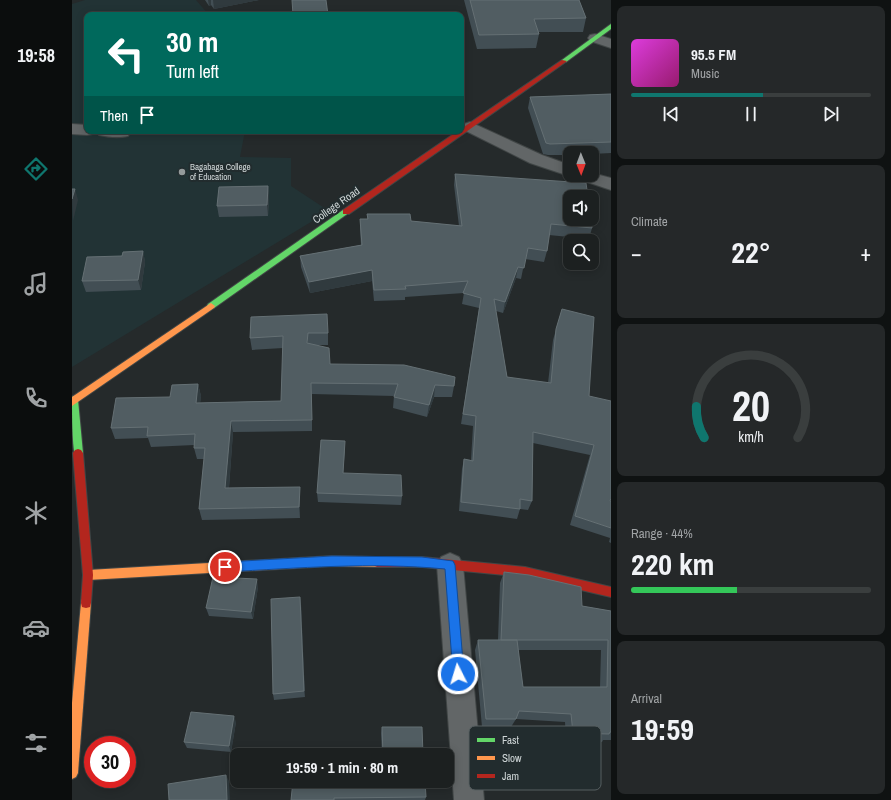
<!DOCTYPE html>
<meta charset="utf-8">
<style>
:root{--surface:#1c2020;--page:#252829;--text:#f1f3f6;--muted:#a0a3a5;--line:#3a3e3e;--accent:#0f766e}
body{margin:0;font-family:"Archivo Narrow",sans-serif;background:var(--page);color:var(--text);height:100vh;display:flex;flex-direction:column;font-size:15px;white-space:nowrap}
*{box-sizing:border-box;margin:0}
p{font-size:13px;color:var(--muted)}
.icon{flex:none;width:22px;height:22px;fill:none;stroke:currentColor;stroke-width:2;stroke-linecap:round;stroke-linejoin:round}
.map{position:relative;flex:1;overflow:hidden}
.sheet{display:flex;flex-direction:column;gap:6px;padding:6px;background:#0f1212;width:280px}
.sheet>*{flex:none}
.hud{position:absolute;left:12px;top:12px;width:380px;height:122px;border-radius:8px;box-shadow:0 2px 10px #0003,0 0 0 1px var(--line);background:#00695c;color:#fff;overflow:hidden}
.needle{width:26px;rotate:179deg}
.controls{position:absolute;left:491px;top:146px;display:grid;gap:8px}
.controls a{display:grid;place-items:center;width:36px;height:36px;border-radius:8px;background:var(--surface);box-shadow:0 2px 10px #0003,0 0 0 1px var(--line);font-size:20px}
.speed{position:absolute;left:12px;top:736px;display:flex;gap:8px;font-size:20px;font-weight:700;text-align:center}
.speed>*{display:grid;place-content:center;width:52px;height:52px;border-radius:50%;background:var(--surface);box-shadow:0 2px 10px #0003,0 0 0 1px var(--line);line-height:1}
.speed .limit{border:6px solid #d22;background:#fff;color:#111}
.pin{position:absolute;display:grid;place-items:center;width:34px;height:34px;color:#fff;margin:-17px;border:2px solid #fff;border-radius:50%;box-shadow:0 1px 4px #0007}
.me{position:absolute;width:44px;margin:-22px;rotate:355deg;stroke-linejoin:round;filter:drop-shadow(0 0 3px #0008)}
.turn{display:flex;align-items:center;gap:14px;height:84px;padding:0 16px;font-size:18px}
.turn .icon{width:52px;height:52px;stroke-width:2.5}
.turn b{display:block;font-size:28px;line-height:34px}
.then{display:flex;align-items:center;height:38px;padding:0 16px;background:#0003;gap:8px;font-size:15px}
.big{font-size:30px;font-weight:700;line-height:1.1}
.sheet .widget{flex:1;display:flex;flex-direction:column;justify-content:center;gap:6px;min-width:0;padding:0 14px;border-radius:8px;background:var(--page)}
.sheet .dial{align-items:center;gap:0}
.dial svg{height:104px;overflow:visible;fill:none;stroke:var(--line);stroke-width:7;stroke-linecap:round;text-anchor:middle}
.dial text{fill:var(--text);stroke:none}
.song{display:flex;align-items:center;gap:12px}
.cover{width:48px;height:48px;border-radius:6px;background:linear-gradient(135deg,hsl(300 70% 55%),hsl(320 70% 35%))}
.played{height:4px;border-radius:2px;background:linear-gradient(90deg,var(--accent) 55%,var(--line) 55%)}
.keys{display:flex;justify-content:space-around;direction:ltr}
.heat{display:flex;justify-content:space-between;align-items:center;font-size:22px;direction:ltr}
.charge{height:6px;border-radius:3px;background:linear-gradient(90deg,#34c759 44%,var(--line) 0)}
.trip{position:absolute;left:158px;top:748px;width:224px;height:40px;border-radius:8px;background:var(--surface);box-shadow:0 2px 10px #0003,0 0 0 1px var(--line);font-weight:700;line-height:40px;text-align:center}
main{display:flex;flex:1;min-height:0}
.dock{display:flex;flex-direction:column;width:72px;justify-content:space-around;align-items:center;background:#0b0d0d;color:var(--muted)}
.dock .icon{width:28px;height:28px}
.dock .current{color:var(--accent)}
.dock b{font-size:18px;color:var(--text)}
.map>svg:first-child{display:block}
</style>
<main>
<nav class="dock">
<b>19:58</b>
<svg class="icon current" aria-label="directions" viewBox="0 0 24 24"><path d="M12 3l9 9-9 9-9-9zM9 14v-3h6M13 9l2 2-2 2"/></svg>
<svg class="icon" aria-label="music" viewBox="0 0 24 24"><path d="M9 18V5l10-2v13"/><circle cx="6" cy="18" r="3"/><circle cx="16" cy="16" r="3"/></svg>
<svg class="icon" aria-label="phone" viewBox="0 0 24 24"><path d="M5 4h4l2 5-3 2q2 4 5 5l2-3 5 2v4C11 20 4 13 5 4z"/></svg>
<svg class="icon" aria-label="climate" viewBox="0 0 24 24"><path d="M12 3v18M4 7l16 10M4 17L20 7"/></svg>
<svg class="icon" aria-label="car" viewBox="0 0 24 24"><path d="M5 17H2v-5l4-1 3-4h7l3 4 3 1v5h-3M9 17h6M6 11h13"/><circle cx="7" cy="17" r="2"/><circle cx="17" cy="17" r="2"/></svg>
<svg class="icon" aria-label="filters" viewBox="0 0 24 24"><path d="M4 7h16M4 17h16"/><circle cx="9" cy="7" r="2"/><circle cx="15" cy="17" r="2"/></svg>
</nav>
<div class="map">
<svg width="539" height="800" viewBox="0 0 539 800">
<rect width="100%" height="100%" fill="#252a2b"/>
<polygon fill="#223335" points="13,0 124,0 137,15 15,15 15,131 173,131 168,157 219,158 219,186 257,211 0,367 0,4"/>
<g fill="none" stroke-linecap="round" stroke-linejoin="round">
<g stroke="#414646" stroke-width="2">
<g id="street">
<polygon points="523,34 539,39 539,48 518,41 516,38 518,35"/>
<polygon points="398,122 470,155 498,165 498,175 520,175 520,173 539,178 539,190 458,163 392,130 390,127 392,124"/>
<polygon points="0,124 15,125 15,131 23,131 21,134 15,135 0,134"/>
<path d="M25,131H58V132L56,136C47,138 36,137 27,135Z"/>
<polygon points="378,553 387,557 391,565 412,800 382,800 365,565 369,557"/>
</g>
</g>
<g stroke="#414646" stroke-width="2">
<g id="fast">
<polygon points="539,24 539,29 494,62 490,62 490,60"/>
<polygon points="271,210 274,210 278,212 142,308 136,308 135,306 136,304"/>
<path d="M2,396L5,397L6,400L11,453L9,456L6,457L3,456C0,444 0,411 0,397Z"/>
</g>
</g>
<g stroke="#414646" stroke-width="2">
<g id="slow">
<polygon points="139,303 143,306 142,308 0,406 0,397"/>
<polygon points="260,556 305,557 309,559 310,562 309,565 305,567 260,566 16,580 12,578 11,575 12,572 16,570"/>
<polygon points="14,598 18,599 19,603 6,773 4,777 0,779 0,703 9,603 10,599"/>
</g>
</g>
<g stroke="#414646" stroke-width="2">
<g id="jam">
<polygon points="490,60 495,61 277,214 271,214 271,210 386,131 389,131 389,129"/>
<polygon points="6,449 9,450 11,453 21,575 19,603 18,607 14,608 10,607 9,603 11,575 1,453 3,450"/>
<polygon points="305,557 350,557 453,567 539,587 539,597 453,577 350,567 305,567 301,565 300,562 301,559"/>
</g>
</g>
<use href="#street" fill="#626667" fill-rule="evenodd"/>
<use href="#fast" fill="#63d668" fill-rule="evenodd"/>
<use href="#slow" fill="#ff974d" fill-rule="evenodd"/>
<use href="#jam" fill="#b3261e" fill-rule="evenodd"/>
</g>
<g fill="#424e54" fill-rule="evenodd">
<polygon points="133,0 187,0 142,9 139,5 137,6"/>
<polygon points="392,0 507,0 514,18 511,32 466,32 467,34 464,48 405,49"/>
<polygon points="15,71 15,99 12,90"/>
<polygon points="539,94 539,153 520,154 520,153 498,153 498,155 476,155 471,154 456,108 458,97"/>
<polygon points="383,174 520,228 517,239 477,235 475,251 472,262 453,259 449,279 444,278 431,313 424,311 435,377 476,383 481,340 490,309 517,396 538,501 539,501 539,543 537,542 538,538 498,525 518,455 461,443 460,501 456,510 448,509 445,519 387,511 390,469 392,459 399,460 401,426 389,424 407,308 390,304 392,293 333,297 333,300 302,301 300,281 238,293 229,267 228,256 289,245 288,230 288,219 295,219 295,214 339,221 387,226 382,185"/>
<polygon points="196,186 197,197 196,216 147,217 145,206"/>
<polygon points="71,251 73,262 69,290 14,292 10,281 50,256"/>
<polygon points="179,317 256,333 256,345 244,345 258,364 382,386 380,397 362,397 355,417 321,408 322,396 240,394 240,431 161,432 157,488 228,487 228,518 130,520 127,509 132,459 125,459 122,448 122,445 79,447 76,438 43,439 39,428 98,397 126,384 129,396 128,403 209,401 211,348 180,350 178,338"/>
<polygon points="273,450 271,473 330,496 329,505 246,502 245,493"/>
<path d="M432,572L510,606L539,611V740H531L530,742L494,740L493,722L444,719L439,727H410L403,650L406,640H426L428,583ZM446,650H529L528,687H451Z"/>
<polygon points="186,587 181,619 137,616 134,608"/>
<polygon points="229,604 233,697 202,700 201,694"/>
<polygon points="164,722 159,752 115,748 112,742"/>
<polygon points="310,727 351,755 310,755 309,733"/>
<polygon points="221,781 354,797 353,800 219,800"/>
</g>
<g fill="#303a3e">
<polygon points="136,0 139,0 139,5 137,6"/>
<polygon points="141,0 187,0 142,9"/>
<polygon points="196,186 197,197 196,216 195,205"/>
<polygon points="3,189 6,200 1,221 0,199"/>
<polygon points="71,251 73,262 69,290 66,280"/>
<polygon points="446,267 444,278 431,313 433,302"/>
<polygon points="300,270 300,281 238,293 237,282"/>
<polygon points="236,333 236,345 235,343"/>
<polygon points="239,383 240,394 240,431 240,420"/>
<polygon points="126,384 129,396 127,414 124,403"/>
<polygon points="363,385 362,397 355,417 357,405"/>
<polygon points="159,421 161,432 156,499 153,488"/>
<polygon points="228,487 228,518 227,507"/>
<polygon points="185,579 186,587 181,619 179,612"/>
<polygon points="228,597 229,604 233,697 232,691"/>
<polygon points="162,716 164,722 159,752 157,746"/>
<polygon points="154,775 157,781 158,800 155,800"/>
</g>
<g fill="#515d62" stroke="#657074" fill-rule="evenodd">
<polygon points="220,0 254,0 256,15 221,15"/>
<polygon points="398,0 507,0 514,18 462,19 467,34 407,35"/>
<polygon points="15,71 15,90 12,90"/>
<polygon points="539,94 539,142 478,144 474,143 458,97"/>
<polygon points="383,174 514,183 516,197 498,197 498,219 519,219 520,228 479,224 475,251 456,248 452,268 446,267 433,302 422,299 435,377 479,383 484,329 490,309 522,317 517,396 539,401 539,498 538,501 539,501 539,528 503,516 522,445 461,432 460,501 448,499 448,509 389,502 392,459 401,461 404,416 391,414 409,298 391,293 396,281 333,286 334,289 302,290 300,270 237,282 228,256 290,245 288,219 296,219 295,214 338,214 339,221 390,226"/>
<polygon points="196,186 195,205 145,206 147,187"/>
<polygon points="0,189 3,189 0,199"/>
<polygon points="71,251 66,280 10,281 15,257 50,256 51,252"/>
<polygon points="255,314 256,333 236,333 235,343 257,348 258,364 332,365 383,377 382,386 363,385 357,405 322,397 326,384 239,383 240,420 159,421 153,488 228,487 227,507 127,509 133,448 122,448 123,434 75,436 76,427 39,428 44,398 98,397 100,385 126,384 124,403 209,401 211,336 178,338 179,317"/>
<polygon points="249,440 273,441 271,473 329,475 330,496 245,493"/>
<path d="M432,572L457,575L509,587L510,606L539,611V732H538L537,734L501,733L499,714L447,711L444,719H414L406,640H445H429ZM445,640H536L535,687H451Z"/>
<polygon points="141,577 185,579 179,612 134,608"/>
<polygon points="228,597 232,691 201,694 199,599"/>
<polygon points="119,712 162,716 157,746 112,742"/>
<polygon points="310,727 350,727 351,755 311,755"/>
<polygon points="154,775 155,800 97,800 96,784"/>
<polygon points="221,781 353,781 354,797 262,798 262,800 219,800"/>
</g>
<path fill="#1a73e8" stroke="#114b97" d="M260,556L350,557L381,561L383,565L392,674L391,679L386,680L382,679L381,674L373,569C300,562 226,568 153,572L149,571L148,567L149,564L153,562Z"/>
<circle fill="#949a9b" stroke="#222c2e" stroke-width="1.5" cx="110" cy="172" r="4"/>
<g text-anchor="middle" stroke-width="4" stroke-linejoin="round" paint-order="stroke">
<g font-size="9" fill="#cfd6d7" stroke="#222c2e" text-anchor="start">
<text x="118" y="170">Bagabaga College<tspan x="118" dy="10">of Education</tspan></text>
</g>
<g font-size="11" fill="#cfd6d7" stroke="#222c2e">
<text transform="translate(264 205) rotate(-35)" y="4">College Road</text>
</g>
</g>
<rect x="397" y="726" width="132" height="64" rx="6" fill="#222c2e" stroke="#565f61" stroke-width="1"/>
<rect x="405" y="738" width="18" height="4" fill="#63d668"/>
<rect x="405" y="756" width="18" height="4" fill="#ff974d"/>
<rect x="405" y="774" width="18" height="4" fill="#b3261e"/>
<g font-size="11" fill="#cfd6d7">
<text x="430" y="744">Fast</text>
<text x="430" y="762">Slow</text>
<text x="430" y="780">Jam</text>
</g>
</svg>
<div class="controls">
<a><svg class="needle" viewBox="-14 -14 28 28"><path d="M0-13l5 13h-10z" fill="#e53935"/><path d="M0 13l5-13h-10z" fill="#a0a3a5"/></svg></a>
<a><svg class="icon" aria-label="sound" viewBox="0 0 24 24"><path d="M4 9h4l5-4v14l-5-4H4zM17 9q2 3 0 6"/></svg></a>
<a><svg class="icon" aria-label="search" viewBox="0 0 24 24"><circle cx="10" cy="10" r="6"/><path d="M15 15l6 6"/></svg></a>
</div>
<div class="speed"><div class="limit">30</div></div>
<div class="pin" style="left:153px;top:567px;background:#d93025"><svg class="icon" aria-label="arrive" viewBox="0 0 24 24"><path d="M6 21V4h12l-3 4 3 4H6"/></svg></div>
<svg class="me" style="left:386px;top:674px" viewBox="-20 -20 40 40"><circle r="17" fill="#1a73e8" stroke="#fff" stroke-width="3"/><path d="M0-11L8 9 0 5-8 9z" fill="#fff"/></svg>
<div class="trip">19:59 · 1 min · 80 m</div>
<div class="hud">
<div class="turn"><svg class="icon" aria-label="left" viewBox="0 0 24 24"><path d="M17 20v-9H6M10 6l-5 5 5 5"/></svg><div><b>30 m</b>Turn left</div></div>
<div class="then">Then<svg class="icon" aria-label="arrive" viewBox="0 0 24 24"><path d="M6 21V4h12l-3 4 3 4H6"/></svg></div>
</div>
</div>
<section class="sheet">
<div class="widget">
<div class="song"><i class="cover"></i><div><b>95.5 FM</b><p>Music</p></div></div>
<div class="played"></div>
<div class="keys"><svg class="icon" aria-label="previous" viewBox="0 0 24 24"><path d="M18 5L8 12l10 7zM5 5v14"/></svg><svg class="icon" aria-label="pause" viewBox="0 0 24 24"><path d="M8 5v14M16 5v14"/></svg><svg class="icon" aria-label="next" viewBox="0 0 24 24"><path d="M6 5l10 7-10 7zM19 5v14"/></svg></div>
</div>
<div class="widget"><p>Climate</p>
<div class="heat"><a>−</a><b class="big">22°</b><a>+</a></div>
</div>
<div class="widget dial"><svg viewBox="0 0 100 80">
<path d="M14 69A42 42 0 1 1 86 69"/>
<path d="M14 69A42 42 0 0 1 8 45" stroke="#0f766e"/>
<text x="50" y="56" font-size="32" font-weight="700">20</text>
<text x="50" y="72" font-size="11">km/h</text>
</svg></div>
<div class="widget"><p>Range · 44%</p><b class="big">220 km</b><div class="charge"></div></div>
<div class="widget"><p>Arrival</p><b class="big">19:59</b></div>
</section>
</main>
